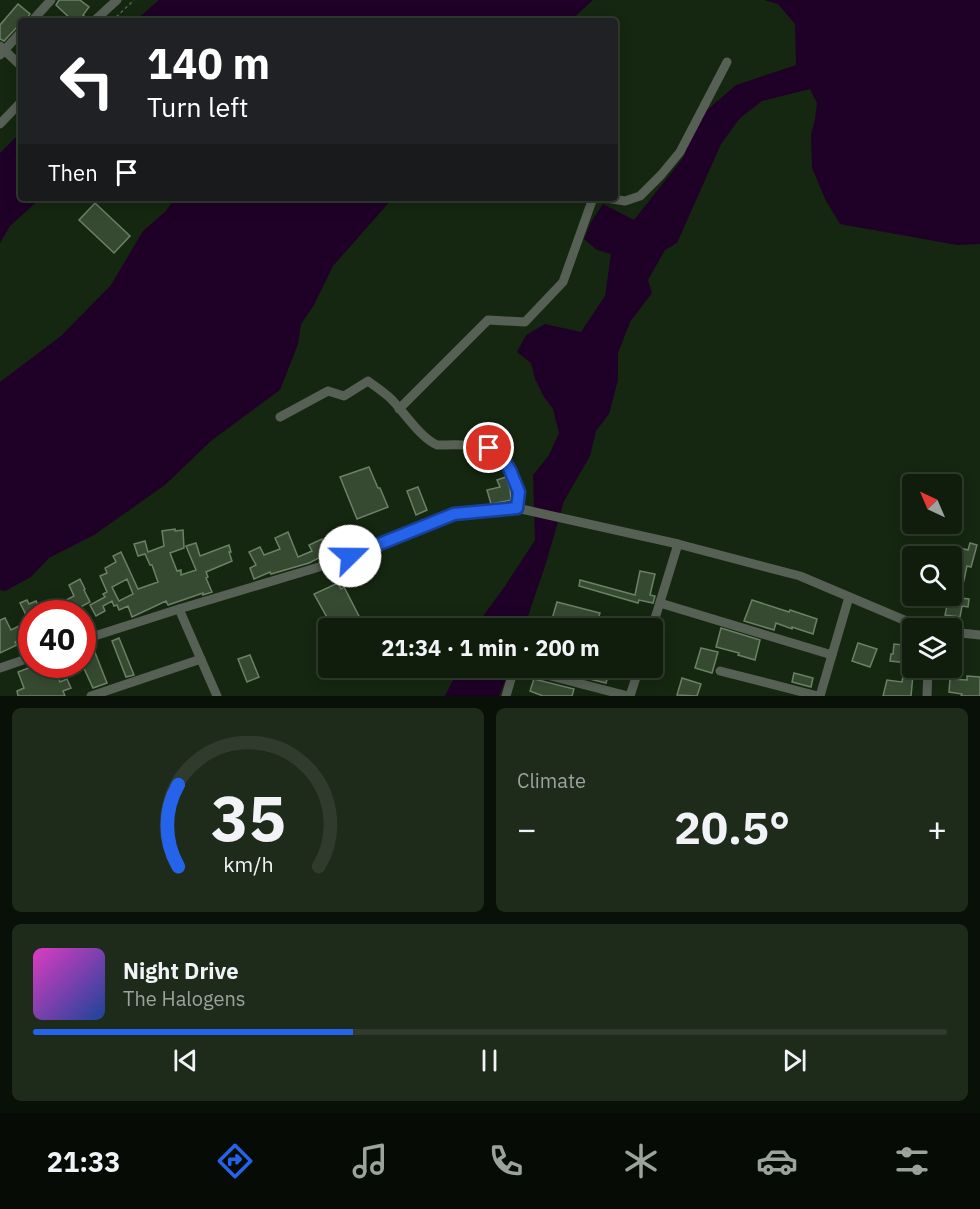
<!DOCTYPE html>
<meta charset="utf-8">
<style>
:root{--surface:#101d0c;--page:#1e2a1a;--text:#f1f3f6;--muted:#9ca29d;--line:#303b2d;--accent:#2563eb}
body{margin:0;font-family:"IBM Plex Sans",sans-serif;background:var(--page);color:var(--text);height:100vh;display:flex;flex-direction:column;font-size:22px;white-space:nowrap}
*{box-sizing:border-box;margin:0}
p{font-size:20px;color:var(--muted)}
.icon{flex:none;width:33px;height:33px;fill:none;stroke:currentColor;stroke-width:2;stroke-linecap:round;stroke-linejoin:round}
.map{position:relative;height:696px;overflow:hidden}
.panel{display:flex;flex-direction:column;gap:12px;padding:12px;background:#091007;flex:1}
.panel>*{flex:none}
.top-card{position:absolute;left:18px;top:18px;width:600px;height:183px;border-radius:6px;box-shadow:0 3px 15px #0003,0 0 0 2px var(--line);background:#202124;color:#fff;overflow:hidden}
.needle{width:39px;rotate:316deg}
.buttons{position:absolute;left:902px;top:474px;display:grid;gap:12px}
.buttons a{display:grid;place-items:center;width:60px;height:60px;border-radius:6px;background:var(--surface);box-shadow:0 3px 15px #0003,0 0 0 2px var(--line);font-size:30px}
.speed{position:absolute;left:18px;top:600px;display:flex;gap:12px;font-size:30px;font-weight:700;text-align:center}
.speed>*{display:grid;place-content:center;width:78px;height:78px;border-radius:50%;background:var(--surface);box-shadow:0 3px 15px #0003,0 0 0 2px var(--line);line-height:1}
.speed .limit{border:9px solid #d22;background:#fff;color:#111}
.pin{position:absolute;display:grid;place-items:center;width:51px;height:51px;color:#fff;margin:-26px;border:3px solid #fff;border-radius:50%;box-shadow:0 2px 6px #0007}
.me{position:absolute;width:66px;margin:-33px;rotate:68deg;stroke-linejoin:round;filter:drop-shadow(0 0 4px #0008)}
.turn{display:flex;align-items:center;gap:21px;height:126px;padding:0 30px;font-size:27px}
.turn .icon{width:78px;height:78px;stroke-width:2.5}
.turn b{display:block;font-size:42px;line-height:51px}
.then{display:flex;align-items:center;height:57px;padding:0 30px;background:#0003;gap:12px;font-size:22px}
.big{font-size:45px;font-weight:800;line-height:1.1}
.panel .tile{flex:1;display:flex;flex-direction:column;justify-content:center;gap:9px;min-width:0;padding:0 21px;border-radius:9px;background:var(--page)}
.panel .dial{align-items:center;gap:0}
.dial svg{height:156px;overflow:visible;fill:none;stroke:var(--line);stroke-width:7;stroke-linecap:round;text-anchor:middle}
.dial text{fill:var(--text);stroke:none}
.song{display:flex;align-items:center;gap:18px}
.cover{width:72px;height:72px;border-radius:9px;background:linear-gradient(135deg,hsl(310 70% 55%),hsl(220 70% 35%))}
.played{height:6px;border-radius:3px;background:linear-gradient(90deg,var(--accent) 35%,var(--line) 35%)}
.keys{display:flex;justify-content:space-around;direction:ltr}
.heat{display:flex;justify-content:space-between;align-items:center;font-size:33px;direction:ltr}
.panel .tiles{flex:1;display:grid;gap:12px;grid-template-columns:1fr 1fr}
.tile:last-child{grid-column:span 2}
.trip{position:absolute;left:318px;top:618px;width:345px;height:60px;border-radius:6px;background:var(--surface);box-shadow:0 3px 15px #0003,0 0 0 2px var(--line);font-weight:800;line-height:60px;text-align:center}
.tab-bar{display:flex;height:96px;justify-content:space-around;align-items:center;background:#060c05;color:var(--muted)}
.tab-bar .icon{width:42px;height:42px}
.tab-bar .on{color:var(--accent)}
.tab-bar b{font-size:27px;color:var(--text)}
.map>svg:first-child{display:block}
</style>
<div class="map">
<svg width="980" height="696" viewBox="0 0 980 696">
<rect width="100%" height="100%" fill="#152710"/>
<g fill="#1f0027">
<polygon points="159,0 593,0 570,21 135,21"/>
<polygon points="764,0 980,0 980,244 957,245 840,224 826,201 812,168 811,135 815,119 817,103 810,89 762,101 740,118 721,144 677,243 665,250 648,280 652,293 630,322 618,353 618,380 609,414 596,431 590,456 564,501 546,563 524,628 476,628 478,623 505,586 535,540 533,475 549,455 559,433 553,409 544,397 535,379 531,363 517,352 526,335 545,324 581,332 605,296 611,254 597,250 584,239 591,222 603,204 634,220 683,158 698,118 736,85 796,65 795,24 778,4"/>
<polygon points="21,132 21,198 41,198 10,226 0,243 0,153"/>
<polygon points="175,198 393,198 333,266 314,305 301,324 298,344 280,390 212,440 165,485 94,535 49,558 31,577 5,591 0,590 0,382 61,336 111,285 143,231 166,211"/>
<polygon points="459,668 510,668 499,696 445,696"/>
</g>
<g fill="#364a31" stroke="#6b8166" stroke-width="1.5" fill-rule="evenodd">
<polygon points="59,0 80,0 89,7 83,15 88,19 87,21 73,21 56,5"/>
<polygon points="18,4 30,14 25,21 21,21 18,26 4,41 0,39 0,25"/>
<polygon points="95,203 130,236 114,253 79,220"/>
<polygon points="369,467 378,488 380,488 388,507 357,519 340,477"/>
<polygon points="506,477 510,489 511,500 491,504 487,490 500,487 497,480"/>
<polygon points="418,487 427,510 416,515 407,491"/>
<path d="M175,529V531L183,530L184,548L170,553L177,571L181,570V575L196,570L186,546L196,543L200,556L229,545L231,552H229L232,561L206,572L208,577L206,578L212,592L203,595V593L168,605L166,601L132,617L128,606L119,610L117,605L114,606L112,601L103,606L105,611L96,616L90,605L105,597L103,594L107,592L100,576L107,573L105,568L116,562L113,556L121,552L138,589L158,582L152,565H150L145,554L138,556L134,544L145,541L148,552L164,546L162,531ZM127,579L133,594L119,601L112,587Z"/>
<polygon points="288,532 298,557 312,551 309,545 322,539 329,553 309,563 271,574 270,572 254,579 250,568 256,565 249,552 260,547 264,555 280,549 275,538"/>
<polygon points="970,543 977,545 971,567 967,566 960,598 969,599 968,607 962,606 960,617 945,615 949,596 952,597 955,580 951,579 953,563 951,563 951,554 953,546 968,550"/>
<polygon points="640,571 655,574 650,595 655,596 653,603 639,600 638,603 579,586 580,580 635,595"/>
<polygon points="80,579 85,589 84,590 90,602 73,611 74,614 32,614 32,634 15,642 17,645 0,653 0,620 5,618 11,630 29,621 20,603 27,600 29,604 36,601 39,607 46,603 49,609 74,596 69,585"/>
<polygon points="338,583 341,589 344,587 360,618 348,625 350,628 330,628 327,622 329,621 314,594"/>
<polygon points="752,600 789,612 790,610 817,619 813,634 792,627 792,629 776,623 774,630 744,621"/>
<polygon points="557,602 600,613 595,628 580,628 552,619"/>
<polygon points="721,628 760,640 755,660 738,655 739,653 716,647"/>
<polygon points="904,635 912,636 910,646 912,646 911,653 909,653 908,663 890,661 891,654 893,654 894,644 903,645"/>
<polygon points="119,638 134,675 126,677 112,641"/>
<polygon points="858,643 877,649 870,667 852,661"/>
<polygon points="701,648 718,652 712,673 695,668"/>
<polygon points="94,650 107,683 93,688 82,664 82,654"/>
<polygon points="250,655 259,677 247,682 238,659"/>
<polygon points="39,664 54,664 60,682 67,679 71,688 63,691 65,696 18,696 17,691 24,688 18,672"/>
<polygon points="905,665 912,666 912,668 921,668 920,676 913,675 911,696 883,696 887,680 902,682"/>
<polygon points="570,668 610,668 606,683 569,674"/>
<polygon points="794,673 813,678 811,687 792,682"/>
<polygon points="967,676 980,677 980,696 961,696 962,694 949,692 950,679 967,680"/>
<polygon points="682,678 701,684 697,696 677,695"/>
<polygon points="534,679 574,689 572,696 543,696 530,691"/>
</g>
<g fill="none" stroke-linecap="round" stroke-linejoin="round">
<polyline stroke="#53644f" stroke-width="1.5" stroke-dasharray="3 3" stroke-linecap="butt" points="112,21 134,0"/>
<g stroke="#576055" stroke-width="9">
<polyline points="32,21 51,0"/>
<polyline points="94,21 117,0"/>
<polyline points="0,46 21,66"/>
<polyline points="0,55 21,32"/>
<polyline points="0,124 21,102"/>
<polyline points="606,198 625,201 640,196 661,175 680,152 727,62"/>
<polyline points="399,409 488,320 525,322 563,282 593,198"/>
<path d="M280,417L328,391L344,396L368,381C377,388 387,394 394,402C406,415 421,438 437,445C455,445 487,442 501,456C505,460 508,467 511,472C518,486 519,493 517,508"/>
<polyline points="660,603 832,655"/>
<polyline points="179,609 217,696"/>
<polyline points="538,622 561,628"/>
<polyline points="652,628 678,544"/>
<polyline points="951,632 980,635"/>
<polyline points="82,640 179,609 329,564 454,514 517,508 678,544 800,576 911,623 929,628"/>
<polyline points="0,668 32,657"/>
<polyline points="520,668 628,696"/>
<polyline points="720,671 818,696"/>
<polyline points="91,696 201,659"/>
<polyline points="506,696 511,679 516,668"/>
<polyline points="630,696 639,668"/>
<polyline points="820,696 849,597"/>
<polyline points="927,696 928,668"/>
</g>
</g>
<g fill="none" stroke-linecap="round" stroke-linejoin="round">
<g stroke="#184099" stroke-width="15">
<polyline id="route" points="350,556 454,514 517,508 519,492 510,470 501,455 489,448"/>
</g>
<use href="#route" stroke="#2563eb" stroke-width="10"/>
</g>
</svg>
<div class="buttons">
<a><svg class="needle" viewBox="-14 -14 28 28"><path d="M0-13l5 13h-10z" fill="#e53935"/><path d="M0 13l5-13h-10z" fill="#9ca29d"/></svg></a>
<a><svg class="icon" aria-label="search" viewBox="0 0 24 24"><circle cx="10" cy="10" r="6"/><path d="M15 15l6 6"/></svg></a>
<a><svg class="icon" aria-label="layers" viewBox="0 0 24 24"><path d="M12 4l9 5-9 5-9-5zM3 14l9 5 9-5"/></svg></a>
</div>
<div class="speed"><div class="limit">40</div></div>
<div class="pin" style="left:489px;top:448px;background:#d93025"><svg class="icon" aria-label="arrive" viewBox="0 0 24 24"><path d="M6 21V4h12l-3 4 3 4H6"/></svg></div>
<svg class="me" style="left:350px;top:556px" viewBox="-20 -20 40 40"><circle r="19" fill="#fff"/><path d="M0-13L10 11 0 6-10 11z" fill="#2563eb"/></svg>
<div class="trip">21:34 · 1 min · 200 m</div>
<div class="top-card">
<div class="turn"><svg class="icon" aria-label="left" viewBox="0 0 24 24"><path d="M17 20v-9H6M10 6l-5 5 5 5"/></svg><div><b>140 m</b>Turn left</div></div>
<div class="then">Then<svg class="icon" aria-label="arrive" viewBox="0 0 24 24"><path d="M6 21V4h12l-3 4 3 4H6"/></svg></div>
</div>
</div>
<section class="panel">
<div class="tiles">
<div class="tile dial"><svg viewBox="0 0 100 80">
<path d="M14 69A42 42 0 1 1 86 69"/>
<path d="M14 69A42 42 0 0 1 14 27" stroke="#2563eb"/>
<text x="50" y="56" font-size="32" font-weight="700">35</text>
<text x="50" y="72" font-size="11">km/h</text>
</svg></div>
<div class="tile"><p>Climate</p>
<div class="heat"><a>−</a><b class="big">20.5°</b><a>+</a></div>
</div>
<div class="tile">
<div class="song"><i class="cover"></i><div><b>Night Drive</b><p>The Halogens</p></div></div>
<div class="played"></div>
<div class="keys"><svg class="icon" aria-label="previous" viewBox="0 0 24 24"><path d="M18 5L8 12l10 7zM5 5v14"/></svg><svg class="icon" aria-label="pause" viewBox="0 0 24 24"><path d="M8 5v14M16 5v14"/></svg><svg class="icon" aria-label="next" viewBox="0 0 24 24"><path d="M6 5l10 7-10 7zM19 5v14"/></svg></div>
</div>
</div>
</section>
<nav class="tab-bar">
<b>21:33</b>
<svg class="icon on" aria-label="directions" viewBox="0 0 24 24"><path d="M12 3l9 9-9 9-9-9zM9 14v-3h6M13 9l2 2-2 2"/></svg>
<svg class="icon" aria-label="music" viewBox="0 0 24 24"><path d="M9 18V5l10-2v13"/><circle cx="6" cy="18" r="3"/><circle cx="16" cy="16" r="3"/></svg>
<svg class="icon" aria-label="phone" viewBox="0 0 24 24"><path d="M5 4h4l2 5-3 2q2 4 5 5l2-3 5 2v4C11 20 4 13 5 4z"/></svg>
<svg class="icon" aria-label="climate" viewBox="0 0 24 24"><path d="M12 3v18M4 7l16 10M4 17L20 7"/></svg>
<svg class="icon" aria-label="car" viewBox="0 0 24 24"><path d="M5 17H2v-5l4-1 3-4h7l3 4 3 1v5h-3M9 17h6M6 11h13"/><circle cx="7" cy="17" r="2"/><circle cx="17" cy="17" r="2"/></svg>
<svg class="icon" aria-label="filters" viewBox="0 0 24 24"><path d="M4 7h16M4 17h16"/><circle cx="9" cy="7" r="2"/><circle cx="15" cy="17" r="2"/></svg>
</nav>
